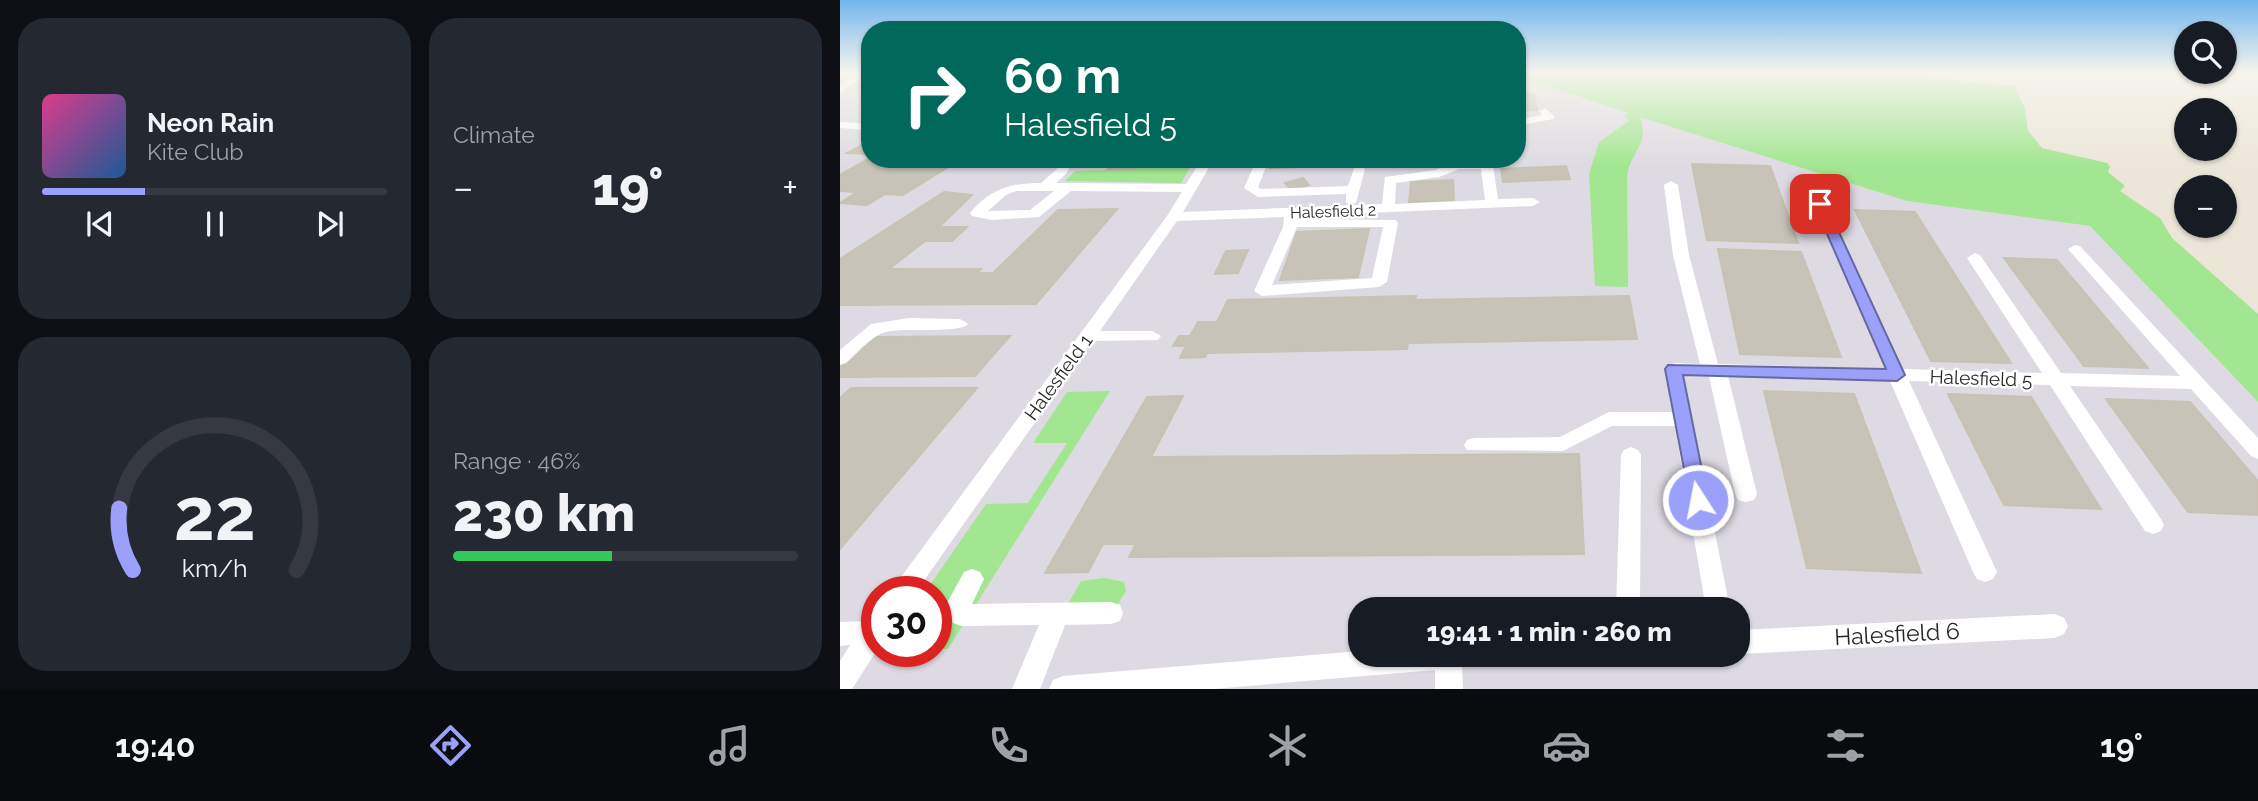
<!DOCTYPE html>
<meta charset="utf-8">
<style>
:root{--surface:#171b24;--page:#242831;--text:#f1f3f6;--muted:#9ea1a6;--line:#363941;--accent:#9ba1fa}
body{margin:0;font-family:Raleway,sans-serif;background:var(--page);color:var(--text);height:100vh;display:flex;flex-direction:column;font-size:26px;white-space:nowrap}
*{box-sizing:border-box;margin:0}
p{font-size:23px;color:var(--muted)}
.icon{flex:none;width:38px;height:38px;fill:none;stroke:currentColor;stroke-width:2;stroke-linecap:round;stroke-linejoin:round}
.map{position:relative;flex:1;overflow:hidden}
.details{display:flex;flex-direction:column;gap:18px;padding:18px;background:#0d0f14;width:840px}
.details>*{flex:none}
.guide{position:absolute;left:21px;top:21px;width:665px;height:147px;border-radius:28px;box-shadow:0 2px 5px #0004;background:#00695c;color:#fff;overflow:hidden}
.tools{position:absolute;left:1334px;top:21px;display:grid;gap:14px}
.tools a{display:grid;place-items:center;width:63px;height:63px;border-radius:50%;background:var(--surface);box-shadow:0 2px 5px #0004;font-size:35px}
.speed{position:absolute;left:21px;top:576px;display:flex;gap:14px;font-size:35px;font-weight:700;text-align:center}
.speed>*{display:grid;place-content:center;width:91px;height:91px;border-radius:50%;background:var(--surface);box-shadow:0 2px 5px #0004;line-height:1}
.speed .limit{border:10px solid #d22;background:#fff;color:#111}
.pin{position:absolute;display:grid;place-items:center;width:60px;height:60px;color:#fff;margin:-30px;border-radius:14px;box-shadow:0 4px 10px #0006}
.me{position:absolute;width:77px;margin:-38px;rotate:349deg;stroke-linejoin:round;filter:drop-shadow(0 0 5px #0008)}
.turn{display:flex;align-items:center;gap:24px;height:147px;padding:0 28px;font-size:32px}
.turn .icon{width:91px;height:91px;stroke-width:2.5}
.turn b{display:block;font-size:49px;line-height:60px}
.big{font-size:52px;font-weight:800;line-height:1.1}
.details .card{flex:1;display:flex;flex-direction:column;justify-content:center;gap:10px;min-width:0;padding:0 24px;border-radius:28px;background:var(--page)}
.details .dial{align-items:center;gap:0}
.dial svg{height:182px;overflow:visible;fill:none;stroke:var(--line);stroke-width:7;stroke-linecap:round;text-anchor:middle}
.dial text{fill:var(--text);stroke:none}
.song{display:flex;align-items:center;gap:21px}
.cover{width:84px;height:84px;border-radius:10px;background:linear-gradient(135deg,hsl(330 70% 55%),hsl(210 70% 35%))}
.played{height:7px;border-radius:4px;background:linear-gradient(90deg,var(--accent) 30%,var(--line) 30%)}
.keys{display:flex;justify-content:space-around;direction:ltr}
.heat{display:flex;justify-content:space-between;align-items:center;font-size:38px;direction:ltr}
.charge{height:10px;border-radius:5px;background:linear-gradient(90deg,#34c759 46%,var(--line) 0)}
.details .tiles{flex:1;display:grid;gap:18px;grid-template-columns:repeat(2,1fr)}
.trip{position:absolute;left:508px;top:597px;width:402px;height:70px;border-radius:28px;background:var(--surface);box-shadow:0 2px 5px #0004;font-weight:800;line-height:70px;text-align:center}
.tabs{display:flex;height:112px;justify-content:space-around;align-items:center;background:#090b0e;color:var(--muted)}
.tabs .icon{width:49px;height:49px}
.tabs .current{color:var(--accent)}
.tabs b{font-size:32px;color:var(--text)}
main{display:flex;flex:1;min-height:0}
.map>svg:first-child{display:block}
</style>
<main>
<section class="details">
<div class="tiles">
<div class="card">
<div class="song"><i class="cover"></i><div><b>Neon Rain</b><p>Kite Club</p></div></div>
<div class="played"></div>
<div class="keys"><svg class="icon" aria-label="previous" viewBox="0 0 24 24"><path d="M18 5L8 12l10 7zM5 5v14"/></svg><svg class="icon" aria-label="pause" viewBox="0 0 24 24"><path d="M8 5v14M16 5v14"/></svg><svg class="icon" aria-label="next" viewBox="0 0 24 24"><path d="M6 5l10 7-10 7zM19 5v14"/></svg></div>
</div>
<div class="card"><p>Climate</p>
<div class="heat"><a>−</a><b class="big">19°</b><a>+</a></div>
</div>
<div class="card dial"><svg viewBox="0 0 100 80">
<path d="M14 69A42 42 0 1 1 86 69"/>
<path d="M14 69A42 42 0 0 1 8 42" stroke="#9ba1fa"/>
<text x="50" y="56" font-size="32" font-weight="700">22</text>
<text x="50" y="72" font-size="11">km/h</text>
</svg></div>
<div class="card"><p>Range · 46%</p><b class="big">230 km</b><div class="charge"></div></div>
</div>
</section>
<div class="map">
<svg width="1418" height="689" viewBox="0 0 1418 689">
<rect width="100%" height="100%" fill="#ece6d8"/>
<path fill="#dedae3" fill-rule="evenodd" d="M13,72H30V159H677V76L1067,201L1250,226L1418,402V689H0V80ZM37,592H96V651H37ZM520,609H898V654H520Z"/>
<g fill="#a2e691">
<path d="M677,72H1026L1174,86L1185,108L1188,131L1202,148L1267,163L1270,167L1268,172L1285,186L1280,191L1320,218L1332,238L1418,314V402L1250,226L1067,201L800,117C810,144 790,153 787,176L788,287L755,286L749,174L759,142L790,120L783,116L789,113L677,76Z"/>
<polygon points="302,159 355,159 341,183 225,181 235,171 296,169"/>
<polygon points="270,391 108,649 96,649 96,592 85,592 146,504 188,503 227,443 193,443 227,392"/>
<polygon points="264,578 284,582 286,591 276,607 224,611 241,581"/>
</g>
<g fill="#c7c3b8" stroke="#c7c2b2" stroke-width="2">
<polygon points="677,94 694,94 697,110 677,111"/>
<polygon points="30,141 30,154 7,153"/>
<polygon points="30,158 30,159 121,159 63,195 45,194 27,205 0,203 17,192 0,191 0,175"/>
<polygon points="278,159 302,159 296,169 267,170"/>
<polygon points="434,159 552,159 551,164 430,168"/>
<polygon points="852,164 930,166 958,243 867,240"/>
<polygon points="726,166 730,179 663,182 661,169"/>
<polygon points="463,178 469,185 451,190 445,183"/>
<polygon points="613,180 614,200 569,202 571,182"/>
<polygon points="104,192 132,195 99,227 127,227 112,241 85,241 49,269 141,269 137,273 153,273 218,210 277,209 196,304 0,305 0,259"/>
<polygon points="1015,210 1075,212 1171,363 1091,361"/>
<polygon points="529,229 518,277 440,280 457,232"/>
<polygon points="878,249 961,252 1001,357 900,354"/>
<polygon points="408,250 398,273 375,274 386,251"/>
<polygon points="1164,258 1217,260 1308,368 1244,366"/>
<polygon points="576,296 575,300 789,296 797,339 568,343 567,349 367,353 365,357 340,358 346,346 333,346 339,336 350,336 358,322 377,322 388,300"/>
<polygon points="170,336 135,376 0,377 0,366 32,337"/>
<polygon points="11,388 137,388 0,549 0,398"/>
<polygon points="924,391 1014,394 1081,573 967,568"/>
<polygon points="1108,394 1191,397 1261,509 1164,505"/>
<polygon points="343,396 311,457 739,454 744,554 289,557 296,544 263,544 248,572 205,573 307,397"/>
<polygon points="1266,399 1350,402 1418,481 1418,515 1348,512"/>
</g>
<g fill="none" stroke-linecap="round" stroke-linejoin="round">
<g fill="#fff" fill-rule="evenodd">
<polygon points="19,72 30,72 0,93 0,85"/>
<polygon points="705,108 715,117 713,119 677,126 677,120 702,115 699,111"/>
<polygon points="0,122 30,124 30,130 0,128"/>
<path d="M223,159H235L225,175L216,183L346,184L362,159H374L343,212L542,204L545,177L596,170L617,161L652,159L658,199L693,198L700,202L693,206L458,216V219L556,220L558,223L547,282L539,287L422,296L414,291L443,227L444,217L337,221L260,331H312L321,336L318,340L252,341L76,592H50L327,216L342,192L231,191L199,217L152,220L132,216L130,213C150,189 170,183 201,183L216,170ZM619,169H641L645,200L555,204L556,183L599,177ZM176,191H214L190,210L148,211L166,195ZM457,227H543L532,278L432,285Z"/>
<polygon points="417,159 429,159 418,187 421,189 508,186 515,166 519,165 525,169 516,203 506,203 506,194 418,197 404,188"/>
<polygon points="969,175 975,179 1063,369 1202,373 1127,258 1135,253 1140,255 1221,373 1340,376 1228,249 1235,245 1240,246 1418,438 1418,459 1411,456 1351,389 1230,386 1321,519 1324,525 1321,531 1313,534 1305,531 1210,385 1069,381 1157,572 1153,579 1145,582 1137,579 1133,572 1050,381 888,376 917,494 914,500 906,502 898,500 895,494 869,376 844,375 890,609 866,609 835,426 772,426 723,451 627,450 624,445 627,440 634,438 720,437 769,412 832,412 825,369 834,363 860,364 833,255 824,185 831,181 838,185 849,255 878,364 1045,369 963,179"/>
<path d="M69,318L120,319L128,324C119,334 64,327 46,332C32,335 17,354 6,363L0,365V350L31,324Z"/>
<polygon points="791,447 798,450 801,455 800,609 776,609 781,455 784,450"/>
<polygon points="132,569 140,572 144,579 132,604 271,602 280,605 283,613 280,621 271,624 225,625 200,689 172,689 199,625 122,626 113,623 107,603 124,572"/>
<polygon points="1215,614 1224,618 1228,626 1224,634 1215,638 898,654 898,630"/>
<polygon points="37,616 37,650 12,689 0,689 0,661 10,645 0,646 0,622 26,621"/>
<polygon points="520,651 520,654 646,654 642,663 622,667 623,689 595,689 595,670 373,689 209,689 213,680 223,676"/>
</g>
</g>
<linearGradient id="sky" x2="0" y2="1"><stop stop-color="#73b6ed"/><stop offset="0.43" stop-color="#f6f4ed"/><stop offset="1" stop-color="#f6f4ed" stop-opacity="0"/></linearGradient>
<rect width="1418" height="168" fill="url(#sky)"/>
<polygon fill="#9ba1fa" stroke="#6569a2" stroke-width="2" points="980,200 986,204 1065,375 1057,381 843,375 868,500 865,506 858,508 851,506 825,369 828,365 1046,369 974,204"/>
<g text-anchor="middle" stroke-width="5" stroke-linejoin="round" paint-order="stroke">
<g font-size="16" fill="#282828" stroke="#fff">
<text transform="translate(493 211) rotate(-2)" y="6">Halesfield 2</text>
</g>
<g font-size="19" fill="#282828" stroke="#fff">
<text transform="translate(218 377) rotate(-54)" y="7">Halesfield 1</text>
<text transform="translate(1141 378) rotate(2)" y="7">Halesfield 5</text>
</g>
<g font-size="23" fill="#282828" stroke="#fff">
<text transform="translate(1057 634) rotate(-3)" y="8">Halesfield 6</text>
</g>
</g>
</svg>
<div class="tools">
<a><svg class="icon" aria-label="search" viewBox="0 0 24 24"><circle cx="10" cy="10" r="6"/><path d="M15 15l6 6"/></svg></a>
<a>+</a>
<a>−</a>
</div>
<div class="speed"><div class="limit">30</div></div>
<div class="pin" style="left:980px;top:204px;background:#d93025"><svg class="icon" aria-label="arrive" viewBox="0 0 24 24"><path d="M6 21V4h12l-3 4 3 4H6"/></svg></div>
<svg class="me" style="left:858px;top:500px" viewBox="-20 -20 40 40"><circle r="17" fill="#9ba1fa" stroke="#fff" stroke-width="3"/><path d="M0-11L8 9 0 5-8 9z" fill="#fff"/></svg>
<div class="trip">19:41 · 1 min · 260 m</div>
<div class="guide">
<div class="turn"><svg class="icon" aria-label="right" viewBox="0 0 24 24"><path d="M7 20v-9h11M14 6l5 5-5 5"/></svg><div><b>60 m</b>Halesfield 5</div></div>
</div>
</div>
</main>
<nav class="tabs">
<b>19:40</b>
<svg class="icon current" aria-label="directions" viewBox="0 0 24 24"><path d="M12 3l9 9-9 9-9-9zM9 14v-3h6M13 9l2 2-2 2"/></svg>
<svg class="icon" aria-label="music" viewBox="0 0 24 24"><path d="M9 18V5l10-2v13"/><circle cx="6" cy="18" r="3"/><circle cx="16" cy="16" r="3"/></svg>
<svg class="icon" aria-label="phone" viewBox="0 0 24 24"><path d="M5 4h4l2 5-3 2q2 4 5 5l2-3 5 2v4C11 20 4 13 5 4z"/></svg>
<svg class="icon" aria-label="climate" viewBox="0 0 24 24"><path d="M12 3v18M4 7l16 10M4 17L20 7"/></svg>
<svg class="icon" aria-label="car" viewBox="0 0 24 24"><path d="M5 17H2v-5l4-1 3-4h7l3 4 3 1v5h-3M9 17h6M6 11h13"/><circle cx="7" cy="17" r="2"/><circle cx="17" cy="17" r="2"/></svg>
<svg class="icon" aria-label="filters" viewBox="0 0 24 24"><path d="M4 7h16M4 17h16"/><circle cx="9" cy="7" r="2"/><circle cx="15" cy="17" r="2"/></svg>
<b>19°</b>
</nav>
